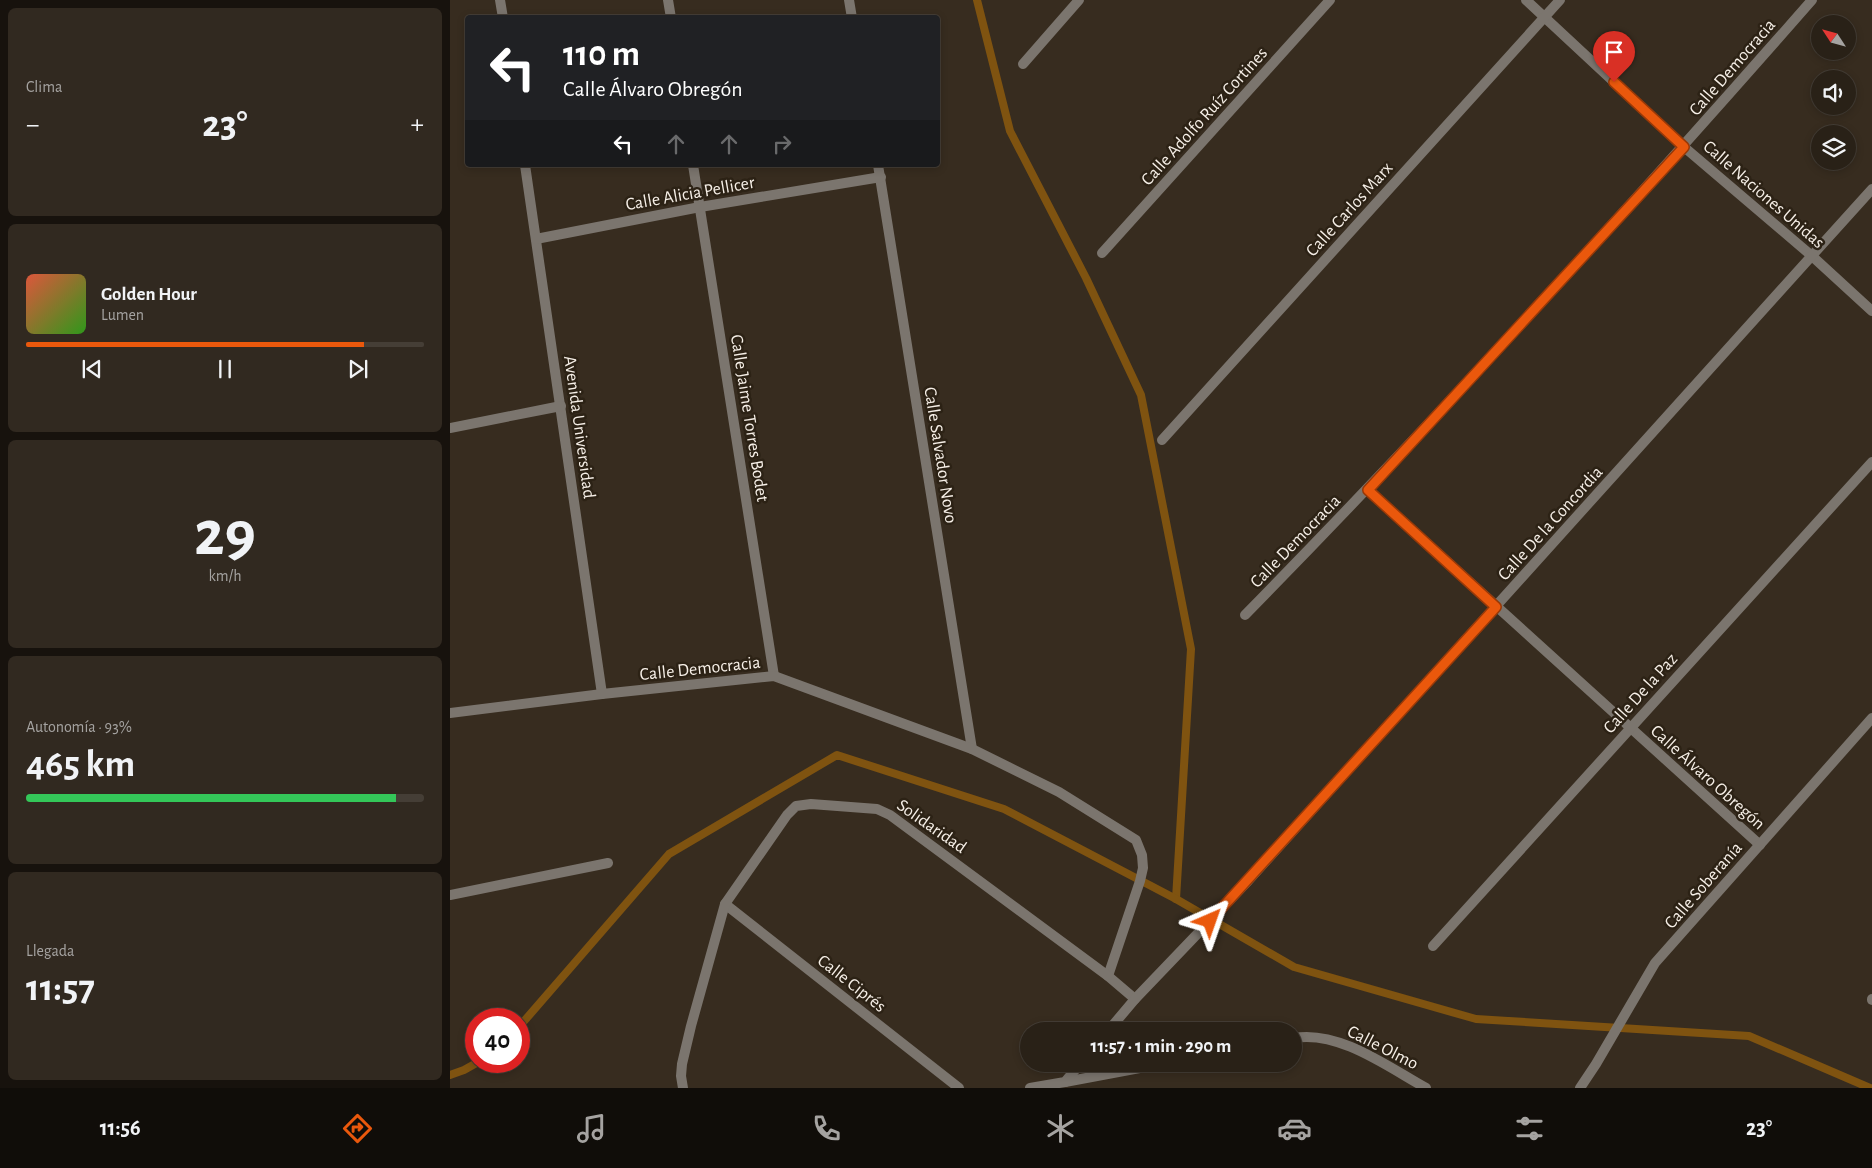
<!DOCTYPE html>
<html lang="es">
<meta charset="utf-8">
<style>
:root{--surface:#292117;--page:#312920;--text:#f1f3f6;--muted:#a5a3a1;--line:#453e36;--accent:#ea580c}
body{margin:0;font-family:"Alegreya Sans",sans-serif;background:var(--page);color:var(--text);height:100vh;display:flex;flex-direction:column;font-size:19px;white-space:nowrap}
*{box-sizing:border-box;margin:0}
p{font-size:16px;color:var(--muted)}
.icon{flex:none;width:28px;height:28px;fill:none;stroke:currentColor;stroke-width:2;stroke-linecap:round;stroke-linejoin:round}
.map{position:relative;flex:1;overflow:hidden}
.sheet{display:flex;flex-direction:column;gap:8px;padding:8px;background:#17120d;width:450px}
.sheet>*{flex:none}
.hud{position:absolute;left:15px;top:15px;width:475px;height:152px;border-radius:5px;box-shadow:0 2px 8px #0003,0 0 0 1px var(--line);background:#202124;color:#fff;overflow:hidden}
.needle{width:32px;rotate:306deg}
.tools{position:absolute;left:1361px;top:15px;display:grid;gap:10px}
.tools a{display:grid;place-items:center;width:45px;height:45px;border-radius:50%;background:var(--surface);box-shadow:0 2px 8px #0003,0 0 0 1px var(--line);font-size:25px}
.speed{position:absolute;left:15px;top:1008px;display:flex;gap:10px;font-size:25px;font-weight:700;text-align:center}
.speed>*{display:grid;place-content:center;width:65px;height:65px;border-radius:50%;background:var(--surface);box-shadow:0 2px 8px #0003,0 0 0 1px var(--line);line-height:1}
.speed .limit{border:8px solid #d22;background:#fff;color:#111}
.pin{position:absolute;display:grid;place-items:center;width:42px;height:42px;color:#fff;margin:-51px -21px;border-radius:50% 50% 50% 0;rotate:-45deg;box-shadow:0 0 5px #0007}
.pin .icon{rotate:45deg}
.me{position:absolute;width:55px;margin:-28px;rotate:43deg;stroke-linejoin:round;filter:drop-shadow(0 0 4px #0008)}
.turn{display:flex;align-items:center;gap:18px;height:105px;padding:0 15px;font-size:22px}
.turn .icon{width:65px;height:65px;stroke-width:2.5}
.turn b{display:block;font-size:35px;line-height:42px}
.lanes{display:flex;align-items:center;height:48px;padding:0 15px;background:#0003;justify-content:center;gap:25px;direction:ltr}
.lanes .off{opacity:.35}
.big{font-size:38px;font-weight:700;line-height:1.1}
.sheet .tile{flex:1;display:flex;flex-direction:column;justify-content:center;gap:8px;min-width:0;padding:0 18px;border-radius:8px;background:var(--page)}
.sheet .dial{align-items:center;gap:0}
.dial b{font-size:65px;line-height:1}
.song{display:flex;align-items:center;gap:15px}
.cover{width:60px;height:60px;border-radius:8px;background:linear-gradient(135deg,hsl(10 70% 55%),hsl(110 70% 35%))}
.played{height:5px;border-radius:2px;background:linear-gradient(90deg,var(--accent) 85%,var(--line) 85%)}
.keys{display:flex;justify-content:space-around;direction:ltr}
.heat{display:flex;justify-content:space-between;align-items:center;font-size:28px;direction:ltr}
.charge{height:8px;border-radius:4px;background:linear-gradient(90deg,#34c759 93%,var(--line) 0)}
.trip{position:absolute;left:570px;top:1022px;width:282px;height:50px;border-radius:25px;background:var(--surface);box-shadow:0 2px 8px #0003,0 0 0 1px var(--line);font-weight:700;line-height:50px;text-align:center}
.dock{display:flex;height:80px;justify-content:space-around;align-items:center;background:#100d09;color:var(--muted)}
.dock .icon{width:35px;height:35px}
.dock .active{color:var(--accent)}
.dock b{font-size:22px;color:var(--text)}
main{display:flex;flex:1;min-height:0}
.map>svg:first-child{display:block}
</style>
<main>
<section class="sheet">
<div class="tile"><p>Clima</p>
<div class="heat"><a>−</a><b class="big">23°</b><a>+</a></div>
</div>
<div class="tile">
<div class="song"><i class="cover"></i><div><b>Golden Hour</b><p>Lumen</p></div></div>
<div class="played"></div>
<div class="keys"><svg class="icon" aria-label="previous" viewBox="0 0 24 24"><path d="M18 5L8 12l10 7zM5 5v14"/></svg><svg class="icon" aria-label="pause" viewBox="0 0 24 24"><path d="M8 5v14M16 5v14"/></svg><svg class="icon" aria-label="next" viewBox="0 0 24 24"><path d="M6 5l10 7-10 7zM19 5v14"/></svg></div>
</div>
<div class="tile dial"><b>29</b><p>km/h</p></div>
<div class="tile"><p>Autonomía · 93%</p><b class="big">465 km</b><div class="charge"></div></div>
<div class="tile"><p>Llegada</p><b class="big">11:57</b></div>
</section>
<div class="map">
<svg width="1422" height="1088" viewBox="0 0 1422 1088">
<rect width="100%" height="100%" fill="#372c1f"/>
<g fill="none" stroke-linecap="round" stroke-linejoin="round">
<g stroke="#7f5310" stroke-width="8">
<polyline points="527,0 560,131 636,278 691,395 741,649 726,899"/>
<polyline points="69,1027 219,854 387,755 554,809 726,899 844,967 1026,1019 1299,1036 1420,1088"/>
<polyline points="0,1075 14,1070 30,1061"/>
</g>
<g stroke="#7b756e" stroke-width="10">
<polyline points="50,0 53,18"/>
<polyline points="218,0 221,18"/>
<polyline points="399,0 402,18"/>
<polyline points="1076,0 1234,147 1362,256 1422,311"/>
<polyline points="573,64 629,0"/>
<polyline points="75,165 152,694"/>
<polyline points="243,165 324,676"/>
<polyline points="428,165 522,749"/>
<polyline points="86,239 250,207 431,177"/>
<polyline points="652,253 880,0"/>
<polyline points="0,428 111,406"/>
<polyline points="712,440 1110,0"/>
<polyline points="918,490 1310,845"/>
<path d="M795,615C990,416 1178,210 1362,0"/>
<polyline points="0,713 152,694 324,676 522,749 609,792 686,840 692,855 693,868 690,881 658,976"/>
<polyline points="0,895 158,863"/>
<polyline points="275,904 509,1088"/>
<polyline points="983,946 1422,462"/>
<polyline points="1422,1000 1422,999"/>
<path d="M844,1038C889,1030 938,1067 976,1088"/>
<polyline points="615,1082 711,1064"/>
<polyline points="233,1088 231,1076 232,1064 241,1026 275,904 337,815 346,806 361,804 427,809 440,815 658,976 685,999"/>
<polyline points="1130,1088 1146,1064 1205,963 1422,718"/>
</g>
<g stroke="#7b756e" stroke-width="10">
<polyline points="658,1031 685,999 798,881 1422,189"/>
<polyline points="580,1088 615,1082 630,1064"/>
</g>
</g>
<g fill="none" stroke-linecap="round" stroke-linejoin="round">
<g stroke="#983908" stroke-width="12">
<polyline id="route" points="760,921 1046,607 918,490 1234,147 1164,82"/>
</g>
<use href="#route" stroke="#ea580c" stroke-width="9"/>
</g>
<g text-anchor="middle" stroke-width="5" stroke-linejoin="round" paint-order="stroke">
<g font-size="18" fill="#f6efe7" stroke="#2c2215">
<text transform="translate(1282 67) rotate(-49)" y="6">Calle Democracia</text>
<text transform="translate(754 116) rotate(-48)" y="6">Calle Adolfo Ruíz Cortines</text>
<text transform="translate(240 193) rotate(-10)" y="6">Calle Alicia Pellicer</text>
<text transform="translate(1314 194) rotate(41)" y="6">Calle Naciones Unidas</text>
<text transform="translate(899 209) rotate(-48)" y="6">Calle Carlos Marx</text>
<text transform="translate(300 418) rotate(81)" y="6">Calle Jaime Torres Bodet</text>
<text transform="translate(130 427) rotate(82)" y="6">Avenida Universidad</text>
<text transform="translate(491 455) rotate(81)" y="6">Calle Salvador Novo</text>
<text transform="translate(1100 523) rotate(-48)" y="6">Calle De la Concordia</text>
<text transform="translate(845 541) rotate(-46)" y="6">Calle Democracia</text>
<text transform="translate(250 668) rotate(-6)" y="6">Calle Democracia</text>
<text transform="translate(1190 693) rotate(-48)" y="6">Calle De la Paz</text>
<text transform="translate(1258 777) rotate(42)" y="6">Calle Álvaro Obregón</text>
<text transform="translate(482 826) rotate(35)" y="6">Solidaridad</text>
<text transform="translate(1253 885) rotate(-49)" y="6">Calle Soberanía</text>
<text transform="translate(402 983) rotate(38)" y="6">Calle Ciprés</text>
<text transform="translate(933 1047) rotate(27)" y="6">Calle Olmo</text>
</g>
</g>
</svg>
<div class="tools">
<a><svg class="needle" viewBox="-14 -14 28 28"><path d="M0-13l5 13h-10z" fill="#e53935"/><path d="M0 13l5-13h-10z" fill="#a5a3a1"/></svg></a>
<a><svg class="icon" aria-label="sound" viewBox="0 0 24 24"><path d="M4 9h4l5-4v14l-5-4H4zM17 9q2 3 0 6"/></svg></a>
<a><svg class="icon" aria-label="layers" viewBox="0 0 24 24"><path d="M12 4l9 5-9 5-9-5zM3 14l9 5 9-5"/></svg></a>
</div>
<div class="speed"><div class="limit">40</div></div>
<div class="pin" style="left:1164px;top:82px;background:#d93025"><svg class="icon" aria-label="arrive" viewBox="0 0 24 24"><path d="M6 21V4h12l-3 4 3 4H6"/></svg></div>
<svg class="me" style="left:760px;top:921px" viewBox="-20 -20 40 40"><path d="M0-17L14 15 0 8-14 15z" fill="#ea580c" stroke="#fff" stroke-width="4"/></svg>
<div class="trip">11:57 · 1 min · 290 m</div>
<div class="hud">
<div class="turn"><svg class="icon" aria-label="left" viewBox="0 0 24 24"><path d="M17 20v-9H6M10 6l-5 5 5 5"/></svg><div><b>110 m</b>Calle Álvaro Obregón</div></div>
<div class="lanes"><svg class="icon" aria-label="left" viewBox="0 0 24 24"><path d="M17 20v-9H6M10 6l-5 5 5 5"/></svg><svg class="icon off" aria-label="ahead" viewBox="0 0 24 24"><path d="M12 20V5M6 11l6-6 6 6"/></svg><svg class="icon off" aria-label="ahead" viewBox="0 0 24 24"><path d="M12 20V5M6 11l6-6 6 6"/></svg><svg class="icon off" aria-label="right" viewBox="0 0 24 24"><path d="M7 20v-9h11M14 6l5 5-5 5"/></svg></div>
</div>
</div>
</main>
<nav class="dock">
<b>11:56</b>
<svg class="icon active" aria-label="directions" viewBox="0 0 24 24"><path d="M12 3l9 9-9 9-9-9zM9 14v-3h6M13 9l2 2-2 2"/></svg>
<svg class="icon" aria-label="music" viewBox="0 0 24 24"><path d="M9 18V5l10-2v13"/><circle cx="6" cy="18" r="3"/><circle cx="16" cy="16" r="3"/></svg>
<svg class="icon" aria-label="phone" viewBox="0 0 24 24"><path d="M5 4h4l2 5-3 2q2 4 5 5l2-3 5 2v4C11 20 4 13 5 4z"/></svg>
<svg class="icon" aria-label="climate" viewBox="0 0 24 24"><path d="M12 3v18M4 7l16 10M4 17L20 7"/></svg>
<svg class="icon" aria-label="car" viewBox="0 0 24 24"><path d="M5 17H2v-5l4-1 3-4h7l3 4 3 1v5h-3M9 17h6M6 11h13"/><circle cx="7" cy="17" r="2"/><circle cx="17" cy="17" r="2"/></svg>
<svg class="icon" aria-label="filters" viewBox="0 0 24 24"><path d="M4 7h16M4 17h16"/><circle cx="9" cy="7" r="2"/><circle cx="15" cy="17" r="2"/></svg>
<b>23°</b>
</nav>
